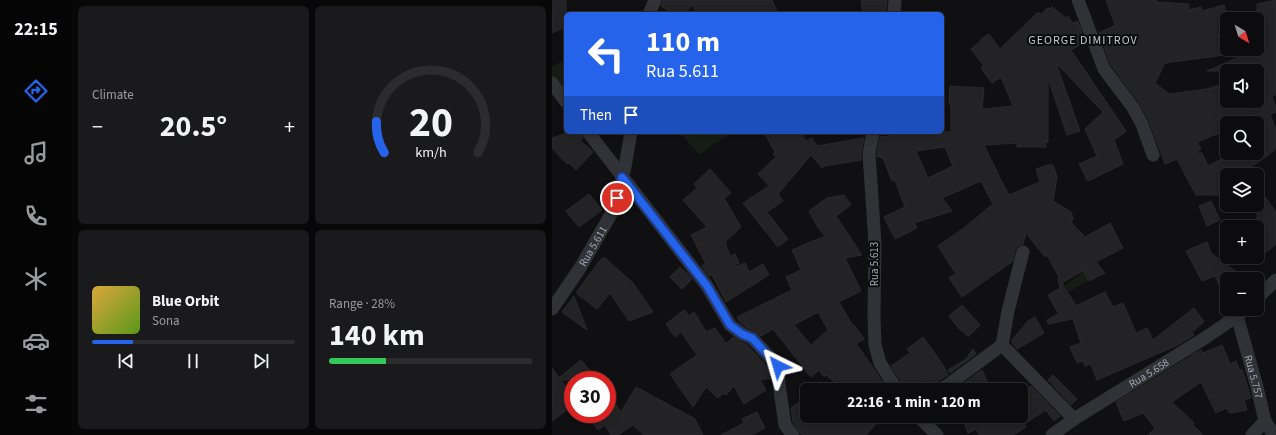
<!DOCTYPE html>
<meta charset="utf-8">
<style>
:root{--surface:#0c0c0e;--page:#1a1a1c;--text:#f1f3f6;--muted:#9a9b9e;--line:#2c2c2e;--accent:#2563eb}
body{margin:0;font-family:"Source Sans 3",sans-serif;background:var(--page);color:var(--text);height:100vh;display:flex;flex-direction:column;font-size:15px;white-space:nowrap}
*{box-sizing:border-box;margin:0}
p{font-size:13px;color:var(--muted)}
.icon{flex:none;width:22px;height:22px;fill:none;stroke:currentColor;stroke-width:2;stroke-linecap:round;stroke-linejoin:round}
.map{position:relative;flex:1;overflow:hidden}
.side{display:flex;flex-direction:column;gap:6px;padding:6px;background:#070708;width:480px}
.side>*{flex:none}
.hud{position:absolute;left:12px;top:12px;width:380px;height:122px;border-radius:6px;box-shadow:0 2px 10px #0003,0 0 0 1px var(--line);background:#2563eb;color:#fff;overflow:hidden}
.needle{width:26px;rotate:142deg}
.buttons{position:absolute;left:668px;top:12px;display:grid;gap:8px}
.buttons a{display:grid;place-items:center;width:44px;height:44px;border-radius:6px;background:var(--surface);box-shadow:0 2px 10px #0003,0 0 0 1px var(--line);font-size:20px}
.speed{position:absolute;left:12px;top:371px;display:flex;gap:8px;font-size:20px;font-weight:700;text-align:center}
.speed>*{display:grid;place-content:center;width:52px;height:52px;border-radius:50%;background:var(--surface);box-shadow:0 2px 10px #0003,0 0 0 1px var(--line);line-height:1}
.speed .limit{border:6px solid #d22;background:#fff;color:#111}
.pin{position:absolute;display:grid;place-items:center;width:34px;height:34px;color:#fff;margin:-17px;border:2px solid #fff;border-radius:50%;box-shadow:0 1px 4px #0007}
.me{position:absolute;width:44px;margin:-22px;rotate:320deg;stroke-linejoin:round;filter:drop-shadow(0 0 3px #0008)}
.turn{display:flex;align-items:center;gap:14px;height:84px;padding:0 16px;font-size:18px}
.turn .icon{width:52px;height:52px;stroke-width:2.5}
.turn b{display:block;font-size:28px;line-height:34px}
.then{display:flex;align-items:center;height:38px;padding:0 16px;background:#0003;gap:8px;font-size:15px}
.big{font-size:30px;font-weight:700;line-height:1.1}
.side .card{flex:1;display:flex;flex-direction:column;justify-content:center;gap:6px;min-width:0;padding:0 14px;border-radius:6px;background:var(--page)}
.side .dial{align-items:center;gap:0}
.dial svg{height:104px;overflow:visible;fill:none;stroke:var(--line);stroke-width:7;stroke-linecap:round;text-anchor:middle}
.dial text{fill:var(--text);stroke:none}
.song{display:flex;align-items:center;gap:12px}
.cover{width:48px;height:48px;border-radius:6px;background:linear-gradient(135deg,hsl(40 70% 55%),hsl(90 70% 35%))}
.played{height:4px;border-radius:2px;background:linear-gradient(90deg,var(--accent) 20%,var(--line) 20%)}
.keys{display:flex;justify-content:space-around;direction:ltr}
.heat{display:flex;justify-content:space-between;align-items:center;font-size:22px;direction:ltr}
.charge{height:6px;border-radius:3px;background:linear-gradient(90deg,#34c759 28%,var(--line) 0)}
.side .tiles{flex:1;display:grid;gap:6px;grid-template-columns:repeat(2,1fr)}
.trip{position:absolute;left:248px;top:383px;width:228px;height:40px;border-radius:6px;background:var(--surface);box-shadow:0 2px 10px #0003,0 0 0 1px var(--line);font-weight:700;line-height:40px;text-align:center}
main{display:flex;flex:1;min-height:0}
.menu{display:flex;flex-direction:column;width:72px;justify-content:space-around;align-items:center;background:#050506;color:var(--muted)}
.menu .icon{width:28px;height:28px}
.menu .current{color:var(--accent)}
.menu b{font-size:18px;color:var(--text)}
.map>svg:first-child{display:block}
</style>
<main>
<nav class="menu">
<b>22:15</b>
<svg class="icon current" aria-label="directions" viewBox="0 0 24 24"><path d="M12 3l9 9-9 9-9-9zM9 14v-3h6M13 9l2 2-2 2"/></svg>
<svg class="icon" aria-label="music" viewBox="0 0 24 24"><path d="M9 18V5l10-2v13"/><circle cx="6" cy="18" r="3"/><circle cx="16" cy="16" r="3"/></svg>
<svg class="icon" aria-label="phone" viewBox="0 0 24 24"><path d="M5 4h4l2 5-3 2q2 4 5 5l2-3 5 2v4C11 20 4 13 5 4z"/></svg>
<svg class="icon" aria-label="climate" viewBox="0 0 24 24"><path d="M12 3v18M4 7l16 10M4 17L20 7"/></svg>
<svg class="icon" aria-label="car" viewBox="0 0 24 24"><path d="M5 17H2v-5l4-1 3-4h7l3 4 3 1v5h-3M9 17h6M6 11h13"/><circle cx="7" cy="17" r="2"/><circle cx="17" cy="17" r="2"/></svg>
<svg class="icon" aria-label="filters" viewBox="0 0 24 24"><path d="M4 7h16M4 17h16"/><circle cx="9" cy="7" r="2"/><circle cx="15" cy="17" r="2"/></svg>
</nav>
<section class="side">
<div class="tiles">
<div class="card"><p>Climate</p>
<div class="heat"><a>−</a><b class="big">20.5°</b><a>+</a></div>
</div>
<div class="card dial"><svg viewBox="0 0 100 80">
<path d="M14 69A42 42 0 1 1 86 69"/>
<path d="M14 69A42 42 0 0 1 8 45" stroke="#2563eb"/>
<text x="50" y="56" font-size="32" font-weight="700">20</text>
<text x="50" y="72" font-size="11">km/h</text>
</svg></div>
<div class="card">
<div class="song"><i class="cover"></i><div><b>Blue Orbit</b><p>Sona</p></div></div>
<div class="played"></div>
<div class="keys"><svg class="icon" aria-label="previous" viewBox="0 0 24 24"><path d="M18 5L8 12l10 7zM5 5v14"/></svg><svg class="icon" aria-label="pause" viewBox="0 0 24 24"><path d="M8 5v14M16 5v14"/></svg><svg class="icon" aria-label="next" viewBox="0 0 24 24"><path d="M6 5l10 7-10 7zM19 5v14"/></svg></div>
</div>
<div class="card"><p>Range · 28%</p><b class="big">140 km</b><div class="charge"></div></div>
</div>
</section>
<div class="map">
<svg width="724" height="435" viewBox="0 0 724 435">
<rect width="100%" height="100%" fill="#101012"/>
<g fill="#161d17">
<polygon points="14,59 14,86 10,89 0,75 0,67"/>
<polygon points="127,132 176,132 178,134 147,154"/>
<polygon points="514,253 544,276 517,292 513,285 528,275"/>
</g>
<g fill="#232326" stroke="#2a2a2e" fill-rule="evenodd">
<polygon points="0,0 14,0 14,27 0,33"/>
<polygon points="111,0 220,0 226,14 147,14 139,5 133,14 121,14 109,6"/>
<polygon points="309,0 335,0 334,10 311,14"/>
<path d="M554,0H604V2L637,4L636,10L649,7L650,11L672,5L675,15V26L665,29L672,55L613,63L603,83L617,94L655,89L675,83V101H705V71H655L705,49V4L724,0V94L720,97L724,108V112L718,114L724,131V149L702,165L693,169L697,175H670V195H644L625,159L613,164L597,120L586,101L559,65L547,33L563,25ZM675,123H705V137L710,153H682L656,166L650,153H643L649,149L645,142L675,130Z"/>
<path d="M496,7L498,9L500,7L514,18L516,16L521,23L525,21L527,24L533,42L519,50L574,131L562,140L571,164L536,181L527,164L545,156L533,129L551,112L504,63L528,131L515,135L496,78V142L493,143L494,147H465V143L432,145L450,182L457,195L488,182L484,169L496,165H501L505,177L501,201L519,212L521,218L519,222L526,230L533,237L558,223L571,248L544,262L553,273L537,281L531,270L510,283L524,306L553,292L561,307L571,303L584,333L595,328L601,340L642,308L652,322L640,332L642,335L626,345L545,380L539,364L533,366L531,361L525,363L518,347L529,343L521,319L496,324L495,320L512,311V310L506,313L496,295L508,288L506,278L507,277L495,255L493,257L474,233L471,244L466,246L463,250L461,261L410,297L397,278L404,274L386,246L412,228L441,204L429,181L390,198L400,211L362,223L365,228L343,239L332,217L353,207L343,180L340,181L331,158H329V156L325,157L328,137L367,132H399V104H397L398,86L432,88L430,109L461,106L449,77L440,83L429,68L432,66L419,49L429,41L428,40L437,34L448,49L485,13L490,14ZM393,147L401,166L376,178L364,151Z"/>
<polygon points="17,132 28,132 31,138 28,140 41,152 24,170 17,163 15,164 0,148 0,138"/>
<polygon points="212,132 248,132 254,141 260,138 265,146 312,138 309,153 309,160 273,166 270,168 259,155 226,194 231,201 215,212 236,239 226,247 191,203 217,186 206,174 224,157 221,154 223,152"/>
<polygon points="158,169 179,193 172,198 189,227 173,242 178,256 183,254 187,263 182,265 183,267 193,263 197,272 211,264 217,275 174,302 160,275 157,276 150,266 154,264 139,235 155,227 131,200 145,188 142,184"/>
<polygon points="705,186 724,212 724,244 705,260"/>
<polygon points="37,194 50,210 27,227 14,211"/>
<path d="M292,195L299,205L284,216L310,255L293,258L309,291L287,302L301,326L302,325L312,339L304,344L320,366L336,390H317L314,385L309,389L304,383L298,390H292L274,375L272,377L267,370L259,377L221,329L209,336L203,331L194,327L188,322L185,317L240,290L234,277L249,270L240,250L273,236L265,226L257,211L275,198ZM266,312L276,330L259,345L242,325Z"/>
<polygon points="659,201 668,220 655,226 647,206"/>
<polygon points="655,242 659,253 694,279 675,279 675,303 663,276 650,281 634,251"/>
<polygon points="52,257 81,283 101,312 77,321 58,293 45,309 24,293 49,259 50,260"/>
<polygon points="128,267 133,272 134,272 140,279 130,289 118,277"/>
<polygon points="22,296 35,330 10,312"/>
<polygon points="410,305 428,325 416,337 410,330 409,331 397,316"/>
<polygon points="132,310 137,316 142,312 154,332 163,328 174,344 181,337 187,341 195,345 218,369 219,378 208,380 214,390 192,404 182,386 174,395 172,393 166,398 154,387 141,407 118,374 145,355 129,332 123,337 114,324"/>
<polygon points="483,317 492,333 465,349 459,341 476,321"/>
<polygon points="371,337 391,365 396,375 382,383 377,389 373,380 359,390 353,390 352,386 339,366 358,353 355,349"/>
<polygon points="670,345 678,364 684,361 688,370 690,369 699,398 692,400 695,410 678,413 674,408 664,413 649,382 620,402 642,423 640,424 651,435 596,435 603,428 591,413 572,421 564,402 649,350 651,353"/>
<polygon points="421,349 424,354 398,373 396,370 414,359"/>
<polygon points="29,360 40,373 32,380 9,380 19,395 13,399 19,407 0,421 0,368 7,378"/>
<polygon points="430,370 439,390 411,390 408,386"/>
<polygon points="501,375 525,399 519,405 496,380"/>
<polygon points="479,386 508,416 502,421 494,410 472,424 474,427 461,435 428,435 424,429 416,433 410,416 469,416 469,392"/>
<polygon points="84,387 143,419 151,435 92,435 81,425 66,435 59,435 53,425 46,430 35,414 55,414 55,408 63,403 69,412"/>
<polygon points="255,397 255,416 331,416 314,435 250,435 241,422 239,408"/>
<polygon points="205,412 213,428 200,435 169,435 192,423 190,419"/>
</g>
<g fill="none" stroke-linecap="round" stroke-linejoin="round">
<g stroke="#313237" stroke-width="13">
<polyline points="526,0 552,69 580,106 590,124 601,155"/>
<polyline points="97,14 103,0"/>
<polyline points="342,14 343,0"/>
<polyline points="0,83 14,102"/>
<polyline points="36,132 155,286 178,325 190,334 200,338 226,366 227,384 233,425 241,435"/>
<polyline points="321,132 317,154 323,244 322,316 323,345 328,363 345,390"/>
<polyline points="705,298 724,280"/>
<path id="s1" d="M0,309L28,268L62,209L73,167L79,132"/>
<path id="s2" d="M685,316L705,387L713,421L722,435"/>
<polyline points="450,345 522,419"/>
<polyline points="386,390 396,385 450,345 456,311 471,252"/>
<polyline points="366,416 385,435"/>
<path id="s3" d="M500,435L522,419L653,338L685,316L693,309"/>
<polyline points="700,435 713,421"/>
</g>
</g>
<g fill="none" stroke-linecap="round" stroke-linejoin="round">
<g stroke="#184099" stroke-width="10">
<polyline id="route" points="65,198 70,177 155,286 178,325 190,334 200,338 226,366"/>
</g>
<use href="#route" stroke="#2563eb" stroke-width="7"/>
</g>
<g text-anchor="middle" stroke-width="4" stroke-linejoin="round" paint-order="stroke">
<g font-size="11" fill="#a0a7b4" stroke="#0b0b0d">
<text dy="4" stroke="none"><textPath href="#s1" startOffset="75">Rua 5.611</textPath></text>
<text transform="translate(322 264) rotate(-90)" y="4">Rua 5.613</text>
<text dy="4" stroke="none"><textPath href="#s3" startOffset="115">Rua 5.658</textPath></text>
<text dy="4" stroke="none"><textPath href="#s2" startOffset="63">Rua 5.757</textPath></text>
</g>
<g font-size="12" letter-spacing="1" fill="#c2c6d0" stroke="#0b0b0d">
<text x="531" y="44">GEORGE DIMITROV</text>
</g>
</g>
</svg>
<div class="buttons">
<a><svg class="needle" viewBox="-14 -14 28 28"><path d="M0-13l5 13h-10z" fill="#e53935"/><path d="M0 13l5-13h-10z" fill="#9a9b9e"/></svg></a>
<a><svg class="icon" aria-label="sound" viewBox="0 0 24 24"><path d="M4 9h4l5-4v14l-5-4H4zM17 9q2 3 0 6"/></svg></a>
<a><svg class="icon" aria-label="search" viewBox="0 0 24 24"><circle cx="10" cy="10" r="6"/><path d="M15 15l6 6"/></svg></a>
<a><svg class="icon" aria-label="layers" viewBox="0 0 24 24"><path d="M12 4l9 5-9 5-9-5zM3 14l9 5 9-5"/></svg></a>
<a>+</a>
<a>−</a>
</div>
<div class="speed"><div class="limit">30</div></div>
<div class="pin" style="left:65px;top:198px;background:#d93025"><svg class="icon" aria-label="arrive" viewBox="0 0 24 24"><path d="M6 21V4h12l-3 4 3 4H6"/></svg></div>
<svg class="me" style="left:226px;top:366px" viewBox="-20 -20 40 40"><path d="M0-17L14 15 0 8-14 15z" fill="#2563eb" stroke="#fff" stroke-width="4"/></svg>
<div class="trip">22:16 · 1 min · 120 m</div>
<div class="hud">
<div class="turn"><svg class="icon" aria-label="left" viewBox="0 0 24 24"><path d="M17 20v-9H6M10 6l-5 5 5 5"/></svg><div><b>110 m</b>Rua 5.611</div></div>
<div class="then">Then<svg class="icon" aria-label="arrive" viewBox="0 0 24 24"><path d="M6 21V4h12l-3 4 3 4H6"/></svg></div>
</div>
</div>
</main>
